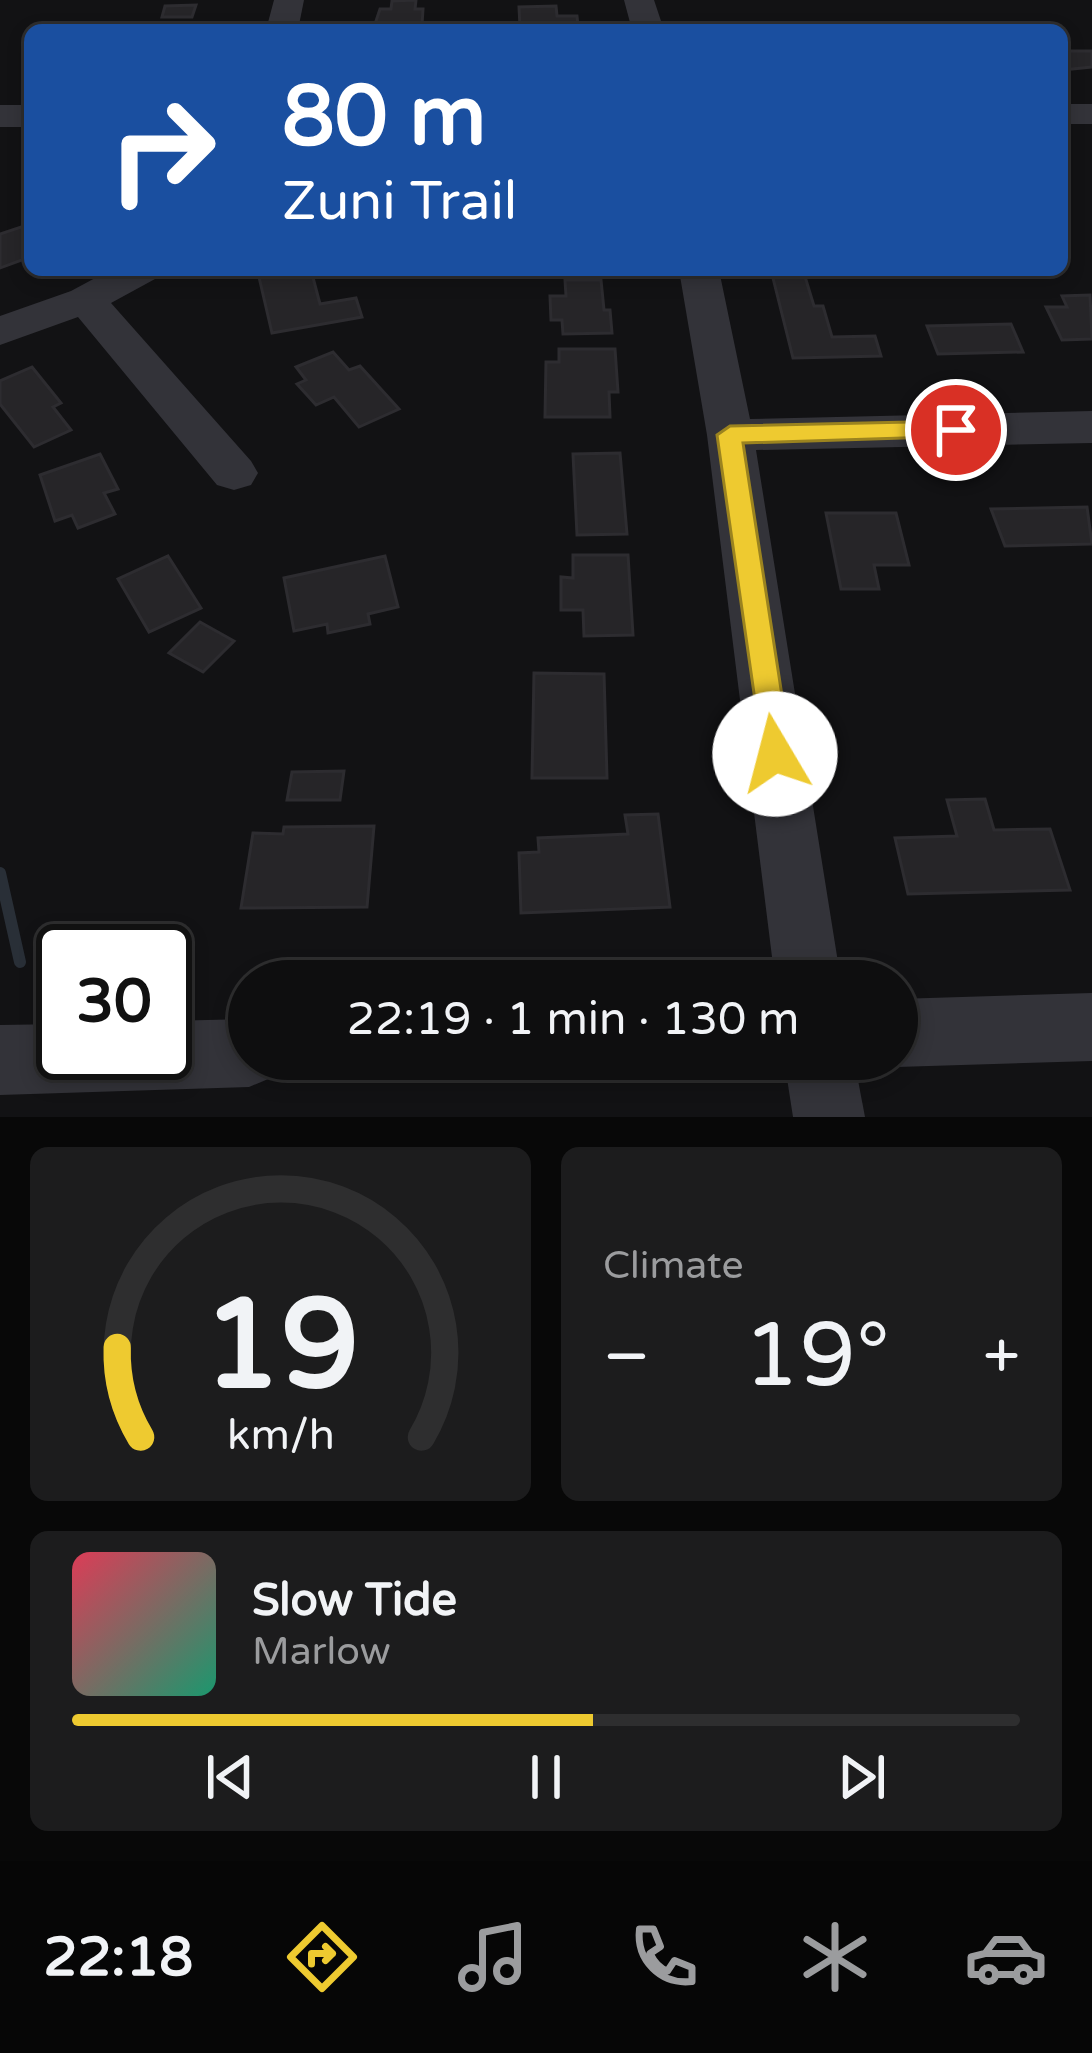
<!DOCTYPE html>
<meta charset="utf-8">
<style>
:root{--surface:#0e0e0f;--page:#1c1c1d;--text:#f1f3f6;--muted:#9b9c9e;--line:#2e2e2f;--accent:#eeca30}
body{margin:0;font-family:"Varela Round",sans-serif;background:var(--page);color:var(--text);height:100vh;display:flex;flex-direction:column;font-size:45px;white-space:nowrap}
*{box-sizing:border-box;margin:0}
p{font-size:39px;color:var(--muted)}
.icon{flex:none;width:66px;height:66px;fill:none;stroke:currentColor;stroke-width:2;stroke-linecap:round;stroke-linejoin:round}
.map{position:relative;height:1117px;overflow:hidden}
.panel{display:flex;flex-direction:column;gap:30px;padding:30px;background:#080808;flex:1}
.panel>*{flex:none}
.top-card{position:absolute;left:24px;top:24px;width:1044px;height:252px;border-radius:18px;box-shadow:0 6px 18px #0003,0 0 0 3px var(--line);background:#1a4fa0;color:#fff;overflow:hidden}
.speed{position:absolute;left:36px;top:924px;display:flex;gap:24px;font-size:60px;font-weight:700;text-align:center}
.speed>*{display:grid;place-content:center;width:156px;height:156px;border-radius:50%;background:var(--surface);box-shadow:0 6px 18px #0003,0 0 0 3px var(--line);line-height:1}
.speed .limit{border:6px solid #111;border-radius:18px;background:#fff;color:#111}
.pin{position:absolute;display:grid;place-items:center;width:102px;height:102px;color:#fff;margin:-51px;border:6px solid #fff;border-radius:50%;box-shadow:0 3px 12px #0007}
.me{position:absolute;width:132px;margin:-66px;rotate:352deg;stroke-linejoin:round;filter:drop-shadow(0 0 9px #0008)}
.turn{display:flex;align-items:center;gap:42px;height:252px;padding:0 60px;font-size:54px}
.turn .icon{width:156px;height:156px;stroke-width:2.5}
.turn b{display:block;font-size:84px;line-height:102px}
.big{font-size:90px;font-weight:600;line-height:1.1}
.panel .card{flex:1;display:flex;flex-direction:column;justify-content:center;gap:18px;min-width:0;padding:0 42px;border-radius:18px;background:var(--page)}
.panel .dial{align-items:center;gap:0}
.dial svg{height:312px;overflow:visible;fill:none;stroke:var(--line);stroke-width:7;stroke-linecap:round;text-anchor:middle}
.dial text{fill:var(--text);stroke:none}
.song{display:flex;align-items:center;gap:36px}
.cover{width:144px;height:144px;border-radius:18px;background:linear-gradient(135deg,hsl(350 70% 55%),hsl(160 70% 35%))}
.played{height:12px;border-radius:6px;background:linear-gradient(90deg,var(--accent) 55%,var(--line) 55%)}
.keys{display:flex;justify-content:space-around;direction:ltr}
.heat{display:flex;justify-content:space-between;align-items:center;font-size:66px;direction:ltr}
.panel .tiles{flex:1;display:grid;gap:30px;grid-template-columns:1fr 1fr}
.card:last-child{grid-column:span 2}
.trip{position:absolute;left:228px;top:960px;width:690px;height:120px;border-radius:60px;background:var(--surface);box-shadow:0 6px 18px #0003,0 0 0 3px var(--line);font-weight:600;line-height:120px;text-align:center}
.dock{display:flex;height:192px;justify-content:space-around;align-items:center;background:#060606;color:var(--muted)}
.dock .icon{width:84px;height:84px}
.dock .current{color:var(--accent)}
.dock b{font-size:54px;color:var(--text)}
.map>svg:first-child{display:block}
</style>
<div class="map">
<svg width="1092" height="1117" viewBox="0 0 1092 1117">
<rect width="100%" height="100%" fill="#121214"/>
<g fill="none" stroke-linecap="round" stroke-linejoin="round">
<polyline stroke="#292f37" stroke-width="12" points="0,873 20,962"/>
</g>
<g fill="#262528" stroke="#2d2c30" stroke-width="3">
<polygon points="416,0 415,9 423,9 422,25 408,25 407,30 373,30 380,9 391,9 392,1"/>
<polygon points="196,5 192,17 162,17 165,6"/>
<polygon points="556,6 557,16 577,16 578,26 520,27 519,7"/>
<polygon points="1062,51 1092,51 1092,67 1062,70"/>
<polygon points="30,224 30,257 0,268 0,234"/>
<polygon points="311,270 320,304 356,298 362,317 272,333 259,277"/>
<polygon points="771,270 803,270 814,306 823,306 832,337 875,336 881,356 793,358"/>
<polygon points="565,280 601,280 604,310 610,310 612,333 563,334 562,320 551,320 550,296 566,296"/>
<polygon points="1090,295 1092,339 1062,340 1046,307 1067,307 1062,296"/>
<polygon points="1011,324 1023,352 938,354 927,326"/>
<polygon points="559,349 615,349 618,392 609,392 610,417 545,417 546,362 559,362"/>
<polygon points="333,352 349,370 360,366 399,409 359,427 334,397 316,405 297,384 306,380 296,367"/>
<polygon points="32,367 61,403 53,407 71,430 34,447 0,404 0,381"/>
<polygon points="620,453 627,534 577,535 573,454"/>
<polygon points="100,454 118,489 104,493 115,514 78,528 72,515 55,521 40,475"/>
<polygon points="1087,507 1092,544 1005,546 991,509"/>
<polygon points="826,513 896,513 909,565 874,565 879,589 841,589"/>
<polygon points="573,555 628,555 633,635 584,636 583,610 561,610 561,577 573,578"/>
<polygon points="168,556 201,608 149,632 118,579"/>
<polygon points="385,556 398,607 368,614 370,624 328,633 327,624 294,631 284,578"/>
<polygon points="200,622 234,641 203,672 169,653"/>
<polygon points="534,673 604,674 607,778 532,778"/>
<polygon points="344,771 340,800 287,800 292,772"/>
<polygon points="985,799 994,830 1050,829 1070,890 908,894 895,838 957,836 947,800"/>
<polygon points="658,814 670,907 521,913 519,853 539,852 538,838 628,834 625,815"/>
<polygon points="374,826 367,907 241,908 253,833 283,834 284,827"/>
</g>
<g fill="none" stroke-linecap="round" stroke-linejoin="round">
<g fill="#333339" fill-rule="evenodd">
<polygon points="274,0 304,0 298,30 266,30"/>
<polygon points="624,0 654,0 664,30 632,30"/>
<rect x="1062" y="104" width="30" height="20"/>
<rect x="0" y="105" width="30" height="22"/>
<polygon points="110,270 161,270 155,279 111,303 251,461 258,473 251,485 234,490 217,485 78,317 0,345 0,316 71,291"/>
<polygon points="679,270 719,270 750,419 1092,411 1092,443 756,450 841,981 775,981 707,435"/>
<polygon points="1092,993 1092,1061 897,1067 878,1059 897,1059 897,999"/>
<polygon points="249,1019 249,1059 281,1059 273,1077 249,1087 0,1095 0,1025 63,1024 63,1053 165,1053 165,1021"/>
<polygon points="784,1059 854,1059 865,1117 793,1117"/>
</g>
</g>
<polygon fill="#eeca30" stroke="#9b831f" stroke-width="3" points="956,421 965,424 969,430 965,436 743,443 791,754 786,763 775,767 764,763 717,435 730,426"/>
</svg>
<div class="speed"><div class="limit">30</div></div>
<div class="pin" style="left:956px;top:430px;background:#d93025"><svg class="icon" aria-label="arrive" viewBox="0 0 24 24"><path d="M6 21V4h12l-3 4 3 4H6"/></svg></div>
<svg class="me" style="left:775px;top:754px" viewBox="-20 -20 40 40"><circle r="19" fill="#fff"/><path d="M0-13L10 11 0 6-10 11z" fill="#eeca30"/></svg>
<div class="trip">22:19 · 1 min · 130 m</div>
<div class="top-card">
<div class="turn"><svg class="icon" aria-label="right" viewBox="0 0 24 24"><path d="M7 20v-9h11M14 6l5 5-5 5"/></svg><div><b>80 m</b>Zuni Trail</div></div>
</div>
</div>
<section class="panel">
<div class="tiles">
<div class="card dial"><svg viewBox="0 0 100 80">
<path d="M14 69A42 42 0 1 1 86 69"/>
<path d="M14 69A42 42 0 0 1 8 46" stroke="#eeca30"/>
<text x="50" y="56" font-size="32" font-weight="700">19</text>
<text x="50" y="72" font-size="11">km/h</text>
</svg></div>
<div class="card"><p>Climate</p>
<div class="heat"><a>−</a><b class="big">19°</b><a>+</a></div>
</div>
<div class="card">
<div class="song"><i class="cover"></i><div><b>Slow Tide</b><p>Marlow</p></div></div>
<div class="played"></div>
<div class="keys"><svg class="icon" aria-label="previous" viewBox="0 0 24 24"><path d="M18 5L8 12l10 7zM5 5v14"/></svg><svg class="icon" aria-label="pause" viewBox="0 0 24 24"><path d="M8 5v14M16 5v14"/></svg><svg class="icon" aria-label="next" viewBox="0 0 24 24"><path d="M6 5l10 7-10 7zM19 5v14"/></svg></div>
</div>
</div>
</section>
<nav class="dock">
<b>22:18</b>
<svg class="icon current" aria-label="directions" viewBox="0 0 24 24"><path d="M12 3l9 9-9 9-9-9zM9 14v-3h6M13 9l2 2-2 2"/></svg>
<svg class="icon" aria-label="music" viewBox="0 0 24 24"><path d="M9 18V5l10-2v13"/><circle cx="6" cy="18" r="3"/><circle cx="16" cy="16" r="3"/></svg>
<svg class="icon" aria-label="phone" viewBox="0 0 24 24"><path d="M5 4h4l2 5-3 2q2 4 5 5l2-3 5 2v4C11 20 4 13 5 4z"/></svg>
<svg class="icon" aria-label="climate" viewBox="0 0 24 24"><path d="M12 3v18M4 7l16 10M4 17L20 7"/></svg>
<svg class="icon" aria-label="car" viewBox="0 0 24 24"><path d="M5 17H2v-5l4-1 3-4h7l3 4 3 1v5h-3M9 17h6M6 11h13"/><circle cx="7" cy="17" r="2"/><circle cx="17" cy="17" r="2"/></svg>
</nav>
